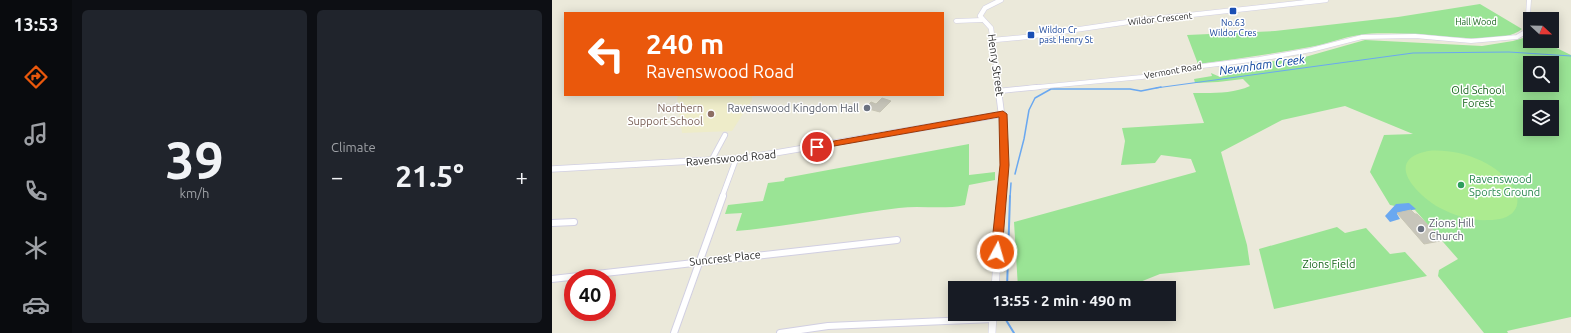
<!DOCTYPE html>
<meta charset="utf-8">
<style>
:root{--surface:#171b24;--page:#20242c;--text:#f1f3f6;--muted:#9ea1a6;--accent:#ea580c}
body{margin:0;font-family:Ubuntu,sans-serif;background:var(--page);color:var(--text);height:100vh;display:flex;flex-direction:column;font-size:15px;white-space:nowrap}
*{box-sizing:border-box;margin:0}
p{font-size:13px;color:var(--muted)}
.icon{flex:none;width:22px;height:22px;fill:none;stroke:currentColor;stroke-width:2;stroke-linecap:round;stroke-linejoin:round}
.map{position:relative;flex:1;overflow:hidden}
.side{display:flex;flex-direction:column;gap:10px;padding:10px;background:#0d0f14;width:480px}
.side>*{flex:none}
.banner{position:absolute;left:12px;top:12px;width:380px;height:84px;border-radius:0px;box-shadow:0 2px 10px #0003;background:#ea580c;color:#fff;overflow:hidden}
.needle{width:26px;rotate:112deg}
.buttons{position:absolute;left:971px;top:12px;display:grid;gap:8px}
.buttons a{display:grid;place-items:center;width:36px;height:36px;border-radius:0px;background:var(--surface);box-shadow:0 2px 10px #0003;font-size:20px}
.speed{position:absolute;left:12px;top:269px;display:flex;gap:8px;font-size:20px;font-weight:700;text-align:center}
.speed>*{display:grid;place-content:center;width:52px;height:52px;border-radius:50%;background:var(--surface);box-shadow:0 2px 10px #0003;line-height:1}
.speed .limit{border:6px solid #d22;background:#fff;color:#111}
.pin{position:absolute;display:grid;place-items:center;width:34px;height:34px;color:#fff;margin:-17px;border:2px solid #fff;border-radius:50%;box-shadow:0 1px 4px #0007}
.me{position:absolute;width:44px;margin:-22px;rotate:6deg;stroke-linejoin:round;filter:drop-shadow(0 0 3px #0008)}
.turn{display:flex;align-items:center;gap:14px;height:84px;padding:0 16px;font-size:18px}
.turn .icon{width:52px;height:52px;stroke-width:2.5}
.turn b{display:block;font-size:28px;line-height:34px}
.big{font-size:30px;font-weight:600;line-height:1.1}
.side .widget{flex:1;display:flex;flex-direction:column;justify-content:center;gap:6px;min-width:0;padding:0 14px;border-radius:6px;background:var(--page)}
.side .dial{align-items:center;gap:0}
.dial b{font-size:52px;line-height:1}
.heat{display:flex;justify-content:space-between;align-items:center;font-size:22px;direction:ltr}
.side .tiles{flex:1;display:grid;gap:10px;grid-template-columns:repeat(2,1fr)}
.trip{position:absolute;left:396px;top:281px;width:228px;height:40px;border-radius:0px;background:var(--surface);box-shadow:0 2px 10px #0003;font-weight:600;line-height:40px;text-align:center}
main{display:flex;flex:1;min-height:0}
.dock{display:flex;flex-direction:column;width:72px;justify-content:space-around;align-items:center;background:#090b0e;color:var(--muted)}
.dock .icon{width:28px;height:28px}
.dock .current{color:var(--accent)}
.dock b{font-size:18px;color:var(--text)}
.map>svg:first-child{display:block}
</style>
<main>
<nav class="dock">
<b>13:53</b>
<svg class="icon current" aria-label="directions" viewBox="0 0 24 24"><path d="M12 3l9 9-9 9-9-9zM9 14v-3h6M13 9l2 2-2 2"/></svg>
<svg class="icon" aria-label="music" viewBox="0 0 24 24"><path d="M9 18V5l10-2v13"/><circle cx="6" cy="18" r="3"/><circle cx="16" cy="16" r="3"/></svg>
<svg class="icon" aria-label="phone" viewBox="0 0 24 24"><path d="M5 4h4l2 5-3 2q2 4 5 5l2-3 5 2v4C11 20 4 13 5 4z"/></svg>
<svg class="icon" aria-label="climate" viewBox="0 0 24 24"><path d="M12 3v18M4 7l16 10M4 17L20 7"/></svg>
<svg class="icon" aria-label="car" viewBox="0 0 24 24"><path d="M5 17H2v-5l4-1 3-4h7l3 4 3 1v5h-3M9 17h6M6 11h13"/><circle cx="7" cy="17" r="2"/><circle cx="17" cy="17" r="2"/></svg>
</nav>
<section class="side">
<div class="tiles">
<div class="widget dial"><b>39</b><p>km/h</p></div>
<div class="widget"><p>Climate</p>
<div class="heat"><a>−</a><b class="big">21.5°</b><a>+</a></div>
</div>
</div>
</section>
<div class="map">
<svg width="1019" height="333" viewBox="0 0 1019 333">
<rect width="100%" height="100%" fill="#ebe9da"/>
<polygon fill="#eeecc9" points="127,95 200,95 200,100 180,131 130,133 125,98"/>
<g fill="#9ae495" fill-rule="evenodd">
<path d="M928,4L970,29C950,46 889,35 863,34C845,34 825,32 808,35C791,37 775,44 758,47C721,54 684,59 646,64L635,35L723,31L846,17Z"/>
<path d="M978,36V41H990L1019,55V317L955,331L956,333H932L886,276L887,270L906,259L863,210L838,205L818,172L832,135L861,134L793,106L730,120L669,152L695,245L698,265L608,274L573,288H466L462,222L644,172L639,159L609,155L603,163L569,165L573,141L570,128L652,123L641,93C660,93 680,94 698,86L691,79L666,82L643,83L642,79L660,76L659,73L668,77L672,76L678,68L713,62L746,59L813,40L930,46L961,41ZM978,63H1000V85H978ZM978,107H1000V129H978Z"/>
<path d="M417,144V175L443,172V180L417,185L413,205C391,210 369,205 347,208C292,215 239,226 184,231L190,213L173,214L176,205L211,201L216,183L232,181L233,178Z"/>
<polygon points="785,227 793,233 814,228 838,254 853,252 875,276 722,309 707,249"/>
</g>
<path fill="#aceb90" d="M876,151C906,148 948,162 963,191C966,197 967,205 962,211C957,218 946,220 937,220C920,221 903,216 888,208C866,196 830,160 876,151Z"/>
<polygon fill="#6aa8f0" points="857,203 864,209 845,214 848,219 838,222 833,216 844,204"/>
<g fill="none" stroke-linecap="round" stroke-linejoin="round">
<polyline stroke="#6aa8f0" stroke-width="1" points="604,88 861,53 957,52 1019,56"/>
<g stroke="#6aa8f0" stroke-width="1.5">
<polyline points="463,174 472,139 477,110 483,98 499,89 578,89 589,91 609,87"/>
<polyline points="458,197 459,183"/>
</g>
<g stroke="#6aa8f0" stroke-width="2">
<polyline points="455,288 458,196"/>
<polyline points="455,314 454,320 462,333"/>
</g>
</g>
<g fill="#c7c5ba" stroke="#c7c5b4">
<polygon points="330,98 339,101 328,112 313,108 319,102 324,104"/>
<polygon points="859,210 863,214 865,214 890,239 887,240 888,241 872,244 845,213"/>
</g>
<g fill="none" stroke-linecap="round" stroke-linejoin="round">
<g stroke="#d1cfe2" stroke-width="5">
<g id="minor-far2">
<polyline points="404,21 430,20"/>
<polyline points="476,88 590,77 642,67 707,59 759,50 810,37 863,36 919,41 965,37 975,31 977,0"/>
</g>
</g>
<g stroke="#d1cfe2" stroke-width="6">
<g id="minor-far1">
<polyline points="447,91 487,87"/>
<polyline points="159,161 173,135"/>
<polyline points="170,197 184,159"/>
</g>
</g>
<g stroke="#d1cfe2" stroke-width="8">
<g id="minor">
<polyline points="0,223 22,222"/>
<polyline points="0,279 345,240"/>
<polyline points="122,333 171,196"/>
<polyline points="228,333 276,326 441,319"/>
</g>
</g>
<g stroke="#d1cfe2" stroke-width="5.5">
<g id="tertiary-far2">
<polyline points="442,40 474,37 583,21 774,0"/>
<polyline points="447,88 439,28 428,16 433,8 449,0"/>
</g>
</g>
<g stroke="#d1cfe2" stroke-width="7">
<g id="tertiary-far1">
<polyline points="446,87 453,142 450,197"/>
<polyline points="0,169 194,158 451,114"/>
</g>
</g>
<g stroke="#d1cfe2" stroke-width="8">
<g id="tertiary">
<polyline points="443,288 450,196"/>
<polyline points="440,333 441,314"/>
</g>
</g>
<use href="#minor-far2" stroke="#fff" stroke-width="4"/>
<use href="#minor-far1" stroke="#fff" stroke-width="4.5"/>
<use href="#minor" stroke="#fff" stroke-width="6"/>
<use href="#tertiary-far2" stroke="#fff" stroke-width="4.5"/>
<use href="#tertiary-far1" stroke="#fff" stroke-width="5.5"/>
<use href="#tertiary" stroke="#fff" stroke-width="7"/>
</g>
<polygon fill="#ea580c" stroke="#983908" points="451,111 455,114 457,165 450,252 448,255 445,256 441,255 439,252 448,165 447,117 265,149 261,147 265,144"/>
<g fill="#1a4fb4" stroke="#fff" stroke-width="1.5">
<rect x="677" y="7" width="8" height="8" rx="2"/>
<rect x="475" y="31" width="8" height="8" rx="2"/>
</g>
<g fill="#6b7280" stroke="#fff" stroke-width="1.5">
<circle cx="315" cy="108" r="4"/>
<circle cx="869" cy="229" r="4"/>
</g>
<circle fill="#8d6e63" stroke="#fff" stroke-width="1.5" cx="159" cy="114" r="4"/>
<circle fill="#2e9e5b" stroke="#fff" stroke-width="1.5" cx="909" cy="185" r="4"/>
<g text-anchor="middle" stroke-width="3" stroke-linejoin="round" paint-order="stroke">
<g font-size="9" fill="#292929" stroke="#fff">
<text transform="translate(608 19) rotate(-6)" y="3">Wildor Crescent</text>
<text transform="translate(621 71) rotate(-10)" y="3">Vermont Road</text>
</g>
<g font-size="9" fill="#18661d" stroke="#fff">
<text x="924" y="25">Hall Wood</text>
</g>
<g font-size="9" fill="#164399" stroke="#fff">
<text x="681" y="26">No.63<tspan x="681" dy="10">Wildor Cres</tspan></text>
<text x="487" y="33" text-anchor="start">Wildor Cr<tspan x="487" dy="10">past Henry St</tspan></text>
</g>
<g font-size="11" fill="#292929" stroke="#fff">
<text transform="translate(444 65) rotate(82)" y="4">Henry Street</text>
<text transform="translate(179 158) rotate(-5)" y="4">Ravenswood Road</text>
<text transform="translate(173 258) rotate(-6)" y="4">Suncrest Place</text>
</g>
<g font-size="11" fill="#18661d" stroke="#fff">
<text x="926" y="94">Old School<tspan x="926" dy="13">Forest</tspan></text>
<text x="777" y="268">Zions Field</text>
</g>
<g font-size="11" fill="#785e54" stroke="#fff" text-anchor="end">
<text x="151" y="112">Northern<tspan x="151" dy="13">Support School</tspan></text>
</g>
<g font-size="11" fill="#5b616d" stroke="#fff" text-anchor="end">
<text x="307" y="112">Ravenswood Kingdom Hall</text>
<text x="877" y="227" text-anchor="start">Zions Hill<tspan x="877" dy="13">Church</tspan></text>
</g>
<g font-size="11" fill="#27864d" stroke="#fff" text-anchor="start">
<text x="917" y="183">Ravenswood<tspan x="917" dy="13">Sports Ground</tspan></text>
</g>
<g font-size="12" font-style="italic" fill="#0b429b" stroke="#fff">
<text transform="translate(710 65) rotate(-8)" y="4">Newnham Creek</text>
</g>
</g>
</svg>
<div class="buttons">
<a><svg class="needle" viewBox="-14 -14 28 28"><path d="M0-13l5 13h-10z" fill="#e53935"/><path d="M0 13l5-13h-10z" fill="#9ea1a6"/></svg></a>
<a><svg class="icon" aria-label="search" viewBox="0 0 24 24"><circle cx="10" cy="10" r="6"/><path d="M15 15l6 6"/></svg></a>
<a><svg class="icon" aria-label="layers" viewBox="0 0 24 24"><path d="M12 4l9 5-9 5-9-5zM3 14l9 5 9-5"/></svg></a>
</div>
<div class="speed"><div class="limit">40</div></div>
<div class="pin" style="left:265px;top:147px;background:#d93025"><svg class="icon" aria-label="arrive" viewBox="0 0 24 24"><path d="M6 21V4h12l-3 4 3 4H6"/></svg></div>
<svg class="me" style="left:445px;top:252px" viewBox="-20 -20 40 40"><circle r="17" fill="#ea580c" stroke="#fff" stroke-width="3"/><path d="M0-11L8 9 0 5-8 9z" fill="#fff"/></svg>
<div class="trip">13:55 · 2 min · 490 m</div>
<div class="banner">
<div class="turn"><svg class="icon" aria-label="left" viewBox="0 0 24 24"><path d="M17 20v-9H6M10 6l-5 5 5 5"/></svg><div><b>240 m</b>Ravenswood Road</div></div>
</div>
</div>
</main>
